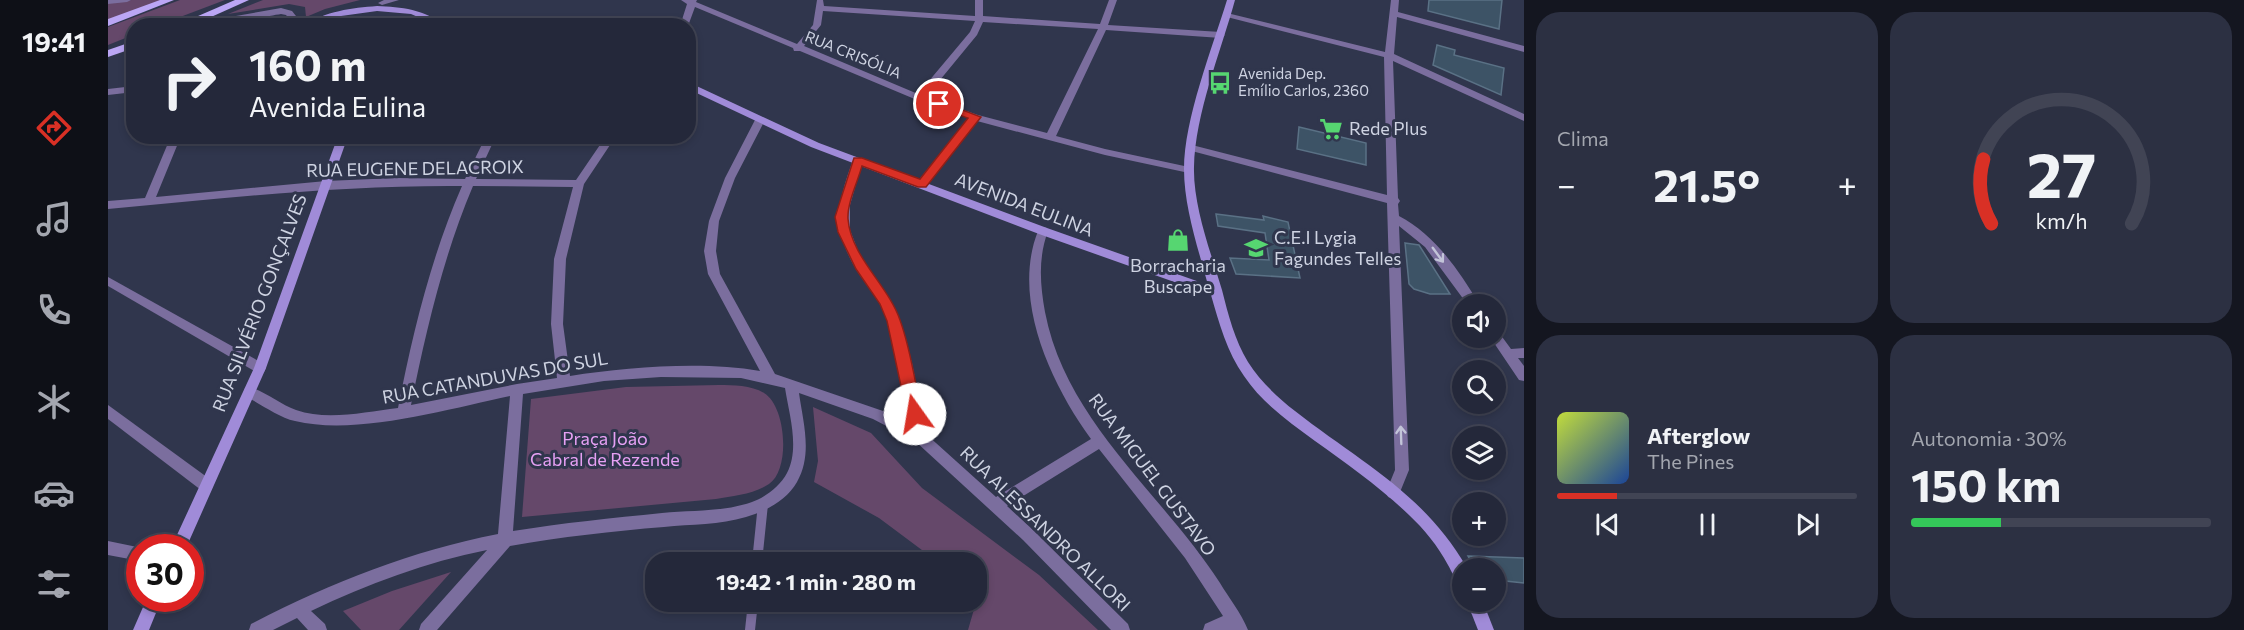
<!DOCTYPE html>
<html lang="pt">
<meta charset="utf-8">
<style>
:root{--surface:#24283a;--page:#2c3042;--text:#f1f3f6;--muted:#a3a6af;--line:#414454;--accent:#d93025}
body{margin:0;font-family:Commissioner,sans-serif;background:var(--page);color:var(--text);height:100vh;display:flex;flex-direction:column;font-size:22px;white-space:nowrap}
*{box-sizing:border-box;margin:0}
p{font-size:20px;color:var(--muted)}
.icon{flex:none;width:33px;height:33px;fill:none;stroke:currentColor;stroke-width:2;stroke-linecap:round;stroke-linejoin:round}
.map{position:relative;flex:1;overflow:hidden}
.panel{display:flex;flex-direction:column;gap:12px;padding:12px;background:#141620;width:720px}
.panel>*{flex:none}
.top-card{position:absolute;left:18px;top:18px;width:570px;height:126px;border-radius:24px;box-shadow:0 3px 9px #0003,0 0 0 2px var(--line);background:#24283a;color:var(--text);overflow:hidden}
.controls{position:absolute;left:1344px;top:294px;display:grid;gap:12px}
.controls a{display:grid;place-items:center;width:54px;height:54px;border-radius:50%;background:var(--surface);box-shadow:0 3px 9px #0003,0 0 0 2px var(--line);font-size:30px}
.speed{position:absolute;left:18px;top:534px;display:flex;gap:12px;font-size:30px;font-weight:700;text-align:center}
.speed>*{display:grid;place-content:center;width:78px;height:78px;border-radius:50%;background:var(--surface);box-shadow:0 3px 9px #0003,0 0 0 2px var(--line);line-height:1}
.speed .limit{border:9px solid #d22;background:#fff;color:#111}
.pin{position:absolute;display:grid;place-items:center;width:51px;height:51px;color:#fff;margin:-26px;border:3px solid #fff;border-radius:50%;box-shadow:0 2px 6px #0007}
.me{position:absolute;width:66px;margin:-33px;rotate:347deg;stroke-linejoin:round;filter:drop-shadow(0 0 4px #0008)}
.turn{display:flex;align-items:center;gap:21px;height:126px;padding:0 24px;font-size:27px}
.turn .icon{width:78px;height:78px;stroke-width:2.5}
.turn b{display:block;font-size:42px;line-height:51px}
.big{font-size:45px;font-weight:700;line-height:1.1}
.panel .card{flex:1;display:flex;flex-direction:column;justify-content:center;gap:9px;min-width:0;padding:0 21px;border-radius:24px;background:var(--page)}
.panel .dial{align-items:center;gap:0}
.dial svg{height:156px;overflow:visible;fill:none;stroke:var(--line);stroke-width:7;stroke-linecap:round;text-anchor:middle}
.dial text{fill:var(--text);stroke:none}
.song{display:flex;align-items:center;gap:18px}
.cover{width:72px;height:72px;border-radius:9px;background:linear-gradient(135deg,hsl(70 70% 55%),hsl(220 70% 35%))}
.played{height:6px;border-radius:3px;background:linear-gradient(90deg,var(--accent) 20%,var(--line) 20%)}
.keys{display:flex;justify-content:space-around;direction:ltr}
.heat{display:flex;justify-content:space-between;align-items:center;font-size:33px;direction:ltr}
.charge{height:9px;border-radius:4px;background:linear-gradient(90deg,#34c759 30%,var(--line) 0)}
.panel .tiles{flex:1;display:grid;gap:12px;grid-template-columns:repeat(2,1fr)}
.trip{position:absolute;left:537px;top:552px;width:342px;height:60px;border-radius:24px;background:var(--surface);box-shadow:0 3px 9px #0003,0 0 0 2px var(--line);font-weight:700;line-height:60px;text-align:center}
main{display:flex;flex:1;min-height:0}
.tabs{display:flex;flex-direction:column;width:108px;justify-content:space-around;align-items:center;background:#0e1017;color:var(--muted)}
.tabs .icon{width:42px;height:42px}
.tabs .on{color:var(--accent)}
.tabs b{font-size:27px;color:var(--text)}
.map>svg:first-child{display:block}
</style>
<main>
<nav class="tabs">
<b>19:41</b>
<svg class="icon on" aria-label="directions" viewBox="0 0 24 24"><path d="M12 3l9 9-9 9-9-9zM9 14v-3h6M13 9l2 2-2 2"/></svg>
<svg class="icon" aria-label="music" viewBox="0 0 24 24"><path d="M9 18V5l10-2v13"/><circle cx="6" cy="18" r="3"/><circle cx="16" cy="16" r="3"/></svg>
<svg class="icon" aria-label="phone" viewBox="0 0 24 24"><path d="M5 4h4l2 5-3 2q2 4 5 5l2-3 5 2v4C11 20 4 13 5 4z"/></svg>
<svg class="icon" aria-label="climate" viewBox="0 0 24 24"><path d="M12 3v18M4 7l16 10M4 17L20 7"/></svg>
<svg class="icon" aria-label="car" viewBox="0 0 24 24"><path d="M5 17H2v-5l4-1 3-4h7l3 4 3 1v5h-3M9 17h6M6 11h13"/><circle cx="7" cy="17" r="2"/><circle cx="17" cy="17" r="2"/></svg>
<svg class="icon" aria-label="filters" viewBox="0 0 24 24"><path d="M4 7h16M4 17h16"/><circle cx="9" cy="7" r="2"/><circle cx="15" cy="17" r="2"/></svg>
</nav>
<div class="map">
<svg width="1416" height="630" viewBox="0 0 1416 630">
<rect width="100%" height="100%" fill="#30364d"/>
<g fill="#65486a">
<polygon points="24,0 61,0 0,23 0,2"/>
<polygon points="72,0 117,0 51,25 26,26 25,35 0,45 0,27"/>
<polygon points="155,0 252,0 217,9 198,17 197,7 181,4 120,14"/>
<path d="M611,385C625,385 643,385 656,393C678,406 683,469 661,484C646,494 625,496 608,499L414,517L423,399L518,387Z"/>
<polygon points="705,407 763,433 814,488 931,575 990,630 860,630 871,592 869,590 868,562 830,562 771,518 706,482 710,461"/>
<polygon points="343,572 291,630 253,630 235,611 284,591"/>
</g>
<g fill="#3d5366" stroke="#5a7185" stroke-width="1.5">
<polygon points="1321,0 1394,0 1391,29 1320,11"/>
<polygon points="1329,45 1347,50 1346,55 1396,68 1393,95 1325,65"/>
<polygon points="1191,127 1258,143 1258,165 1189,149"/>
<polygon points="1108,214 1156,220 1155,216 1180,222 1192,278 1128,274 1122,258 1161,260 1157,233 1110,226"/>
<polygon points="1297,243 1311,245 1342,294 1322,294 1306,289 1301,284"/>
<polygon points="1360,556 1416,558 1416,583 1388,580 1388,568 1367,568"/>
</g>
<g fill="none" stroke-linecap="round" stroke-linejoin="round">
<g stroke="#7b6e9e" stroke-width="10">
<polyline points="649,562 655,504"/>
<polyline points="642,630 645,602"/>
</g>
<g fill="#7b6e9e" fill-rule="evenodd">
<polygon points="0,0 23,0 19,2 0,4"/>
<polygon points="276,0 291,0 274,5 270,3"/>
<path d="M573,0H589L588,2L689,44L705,25L709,0H715L716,6L867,16V0H875V16L992,24L1001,0H1009L1000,25L1113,32L1117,35L1113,38L998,30L948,136L997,149L1081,167L1086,170L1085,172L1081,173L997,155L869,121L818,187L814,188L809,184L810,181L861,118L809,100L692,51H686L685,48L587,7L580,26H572L579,4ZM715,11L867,21L862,32L810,94L696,46L713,25ZM875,22L990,29L939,133L870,115L818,97L869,35Z"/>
<path d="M1283,0H1291L1290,12L1416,46V52L1289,17L1286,54L1416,114V121L1285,61L1290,198L1292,201L1290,204L1291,216C1326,234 1351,270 1371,304H1359L1317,247L1291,226L1301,470L1290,497L1285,499L1280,497L1278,492L1287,470L1279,203L1080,150L1079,148L1084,145L1279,195L1276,57L1115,16L1119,13L1277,52Z"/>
<path d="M173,8L184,11L196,26H187L178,15L173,14C153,17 89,32 75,23L79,20H105Z"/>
<polygon points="26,86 26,92 0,95 0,89"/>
<path d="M652,117L657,120L627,178L611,221L608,251L612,274L667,374L775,411L803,426C796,388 791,349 776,313C770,298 760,287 751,274C724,231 728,206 745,160L746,158H754L755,160L742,205V230L752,256L781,298L791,320L804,363L818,434L888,497L983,439C943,384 903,299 930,231L935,227L939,228L940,231C930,258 932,284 937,312C958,422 1054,493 1112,583C1121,598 1133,613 1140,630H1095L1097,624L1115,616L1077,558L991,449L899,506L925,530L1020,624L1022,630H1003L915,540L807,441L765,419L691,393C695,422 705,454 689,482C678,501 658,511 638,517C612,525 583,524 556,527C505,531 453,537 402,546L329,630H311L313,624L379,550C318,562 260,584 203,611L217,624L219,630H200L189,618L165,630H141L143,624C222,583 303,551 390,534L402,396C340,409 248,436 187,421C170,417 153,404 137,396L136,392L137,388L142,387C158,392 172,404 188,410C219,421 257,412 290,408C305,332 323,257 354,186C235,185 118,198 0,209V201L37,198L63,136H73L48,197L218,181L288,178L357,179L378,136H388L368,179L468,180L498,136H508L476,184L458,259L455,324L462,376C520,367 595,361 652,371L600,274L596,251L601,221L617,178L647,120ZM365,186L465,187L446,259L443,324L449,378L409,384L303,405C318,331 335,257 365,186ZM553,377L633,378L677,388C681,414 692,448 679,473C672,486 658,497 644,502C616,512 584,510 554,513C504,518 455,523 405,531L415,394L496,381Z"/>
<polygon points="0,277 156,364 158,368 156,372 152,373 148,372 0,286"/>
<polygon points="1388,332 1392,334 1403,349 1416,348 1416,358 1410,358 1416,366 1416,381 1411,380 1384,340 1382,338 1388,338"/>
<polygon points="0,405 103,480 105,485 103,490 98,491 93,490 0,419"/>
<polygon points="0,541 34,548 32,548 32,561 0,555"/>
</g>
<g fill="#a08bd8" fill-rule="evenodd">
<path d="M1119,0H1127C1113,51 1087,114 1086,167C1085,206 1103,253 1114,290C1120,314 1127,341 1140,362C1152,381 1169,397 1187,411C1252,462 1316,493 1359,568H1354V583C1346,579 1344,572 1340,565C1330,546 1316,529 1301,515C1272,487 1239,464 1207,441C1181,422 1154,403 1136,376C1119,352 1111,323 1103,295L931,234L703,147L580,89V82L711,143L939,228L1100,285C1090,248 1076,207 1076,169C1076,119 1104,49 1119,0Z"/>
<path d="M269,6C293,7 317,9 336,26H326L317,20L303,14L269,11L233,16L208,26H196C217,11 244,8 269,6Z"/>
<polygon points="230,136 240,136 158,368 78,548 63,548 146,368"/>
<polygon points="39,598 54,598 41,630 25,630"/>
<polygon points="1359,602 1375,602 1386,630 1370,630"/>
</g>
<g fill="#bba6f5" fill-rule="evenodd">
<polygon points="52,0 66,0 0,26 0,19"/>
<polygon points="127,0 141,0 83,26 67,26"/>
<polygon points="26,41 26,48 0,57 0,50"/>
</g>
</g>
<defs><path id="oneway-shaft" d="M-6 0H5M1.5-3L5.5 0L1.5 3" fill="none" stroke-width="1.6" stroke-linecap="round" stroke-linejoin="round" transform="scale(1.5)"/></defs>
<g stroke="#c2c4d8">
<use href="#oneway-shaft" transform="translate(1330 255) rotate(54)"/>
<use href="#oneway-shaft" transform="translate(1293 435) rotate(-92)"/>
</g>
<path fill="#d93025" stroke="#8d1f18" stroke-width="1.5" d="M831,101L873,117L818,187H810L754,166C750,181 739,203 740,219C743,257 780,285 792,320C803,350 807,383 814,414L807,420L799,414L779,321L772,304L748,269L730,232L727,217L746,158H754L812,179L860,118L827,107V102Z"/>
<defs>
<g id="bus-bare" transform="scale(1.8)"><path d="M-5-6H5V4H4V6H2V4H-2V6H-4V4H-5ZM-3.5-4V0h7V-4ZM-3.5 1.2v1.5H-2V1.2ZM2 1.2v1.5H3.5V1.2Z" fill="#56d671" stroke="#30364d" stroke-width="2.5" paint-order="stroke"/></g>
<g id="supermarket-bare" transform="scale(1.8)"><path d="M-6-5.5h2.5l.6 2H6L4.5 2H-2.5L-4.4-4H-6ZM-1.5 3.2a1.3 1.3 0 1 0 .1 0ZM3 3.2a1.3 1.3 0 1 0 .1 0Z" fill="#56d671" stroke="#30364d" stroke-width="2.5" paint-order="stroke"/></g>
<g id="shop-bare" transform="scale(1.8)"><path d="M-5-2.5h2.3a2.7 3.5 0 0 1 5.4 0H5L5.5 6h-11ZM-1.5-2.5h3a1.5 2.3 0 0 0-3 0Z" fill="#56d671" stroke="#30364d" stroke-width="2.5" paint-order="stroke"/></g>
<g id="school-bare" transform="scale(1.8)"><path d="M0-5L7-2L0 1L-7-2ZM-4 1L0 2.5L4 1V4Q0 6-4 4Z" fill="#56d671" stroke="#30364d" stroke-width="2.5" paint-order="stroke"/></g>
</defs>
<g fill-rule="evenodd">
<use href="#bus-bare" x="1112" y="83"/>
<use href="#supermarket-bare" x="1223" y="129"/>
<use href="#shop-bare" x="1070" y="240"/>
<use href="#school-bare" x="1148" y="248"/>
</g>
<g text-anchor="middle" stroke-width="6" stroke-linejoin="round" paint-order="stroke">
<g font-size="15" fill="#ced3e2" stroke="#30364d">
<text transform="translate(745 55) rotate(22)" y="5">RUA CRISÓLIA</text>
</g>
<g font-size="15" fill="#ced3e2" stroke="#30364d" text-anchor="start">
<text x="1130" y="79">Avenida Dep.<tspan x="1130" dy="17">Emílio Carlos, 2360</tspan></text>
</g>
<g font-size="18" fill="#ced3e2" stroke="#30364d" text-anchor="start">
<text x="1241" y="135">Rede Plus</text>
<text x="1166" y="244">C.E.I Lygia<tspan x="1166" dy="21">Fagundes Telles</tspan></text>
<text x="1070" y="272" text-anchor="middle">Borracharia<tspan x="1070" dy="21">Buscape</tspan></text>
</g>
<g font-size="18" fill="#ced3e2" stroke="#30364d">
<text transform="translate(307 169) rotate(-1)" y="6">RUA EUGENE DELACROIX</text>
<text transform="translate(916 205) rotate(21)" y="6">AVENIDA EULINA</text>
<text transform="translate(152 303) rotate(-69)" y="6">RUA SILVÉRIO GONÇALVES</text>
<text transform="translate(387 378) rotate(-10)" y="6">RUA CATANDUVAS DO SUL</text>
<text transform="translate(1044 475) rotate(53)" y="6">RUA MIGUEL GUSTAVO</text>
<text transform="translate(937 529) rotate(44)" y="6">RUA ALESSANDRO ALLORI</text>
</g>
<g font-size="18" fill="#e6a0f4" stroke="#30364d">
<text x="497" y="445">Praça João<tspan x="497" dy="21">Cabral de Rezende</tspan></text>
</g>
</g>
</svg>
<div class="controls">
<a><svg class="icon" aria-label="sound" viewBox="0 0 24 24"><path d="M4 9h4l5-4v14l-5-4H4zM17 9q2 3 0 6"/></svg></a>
<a><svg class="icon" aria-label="search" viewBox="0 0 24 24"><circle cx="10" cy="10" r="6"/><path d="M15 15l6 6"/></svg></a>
<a><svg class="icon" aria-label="layers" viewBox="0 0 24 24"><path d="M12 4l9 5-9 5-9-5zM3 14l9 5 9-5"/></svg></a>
<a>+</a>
<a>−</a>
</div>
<div class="speed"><div class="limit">30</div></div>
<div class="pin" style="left:831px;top:104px;background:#d93025"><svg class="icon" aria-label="arrive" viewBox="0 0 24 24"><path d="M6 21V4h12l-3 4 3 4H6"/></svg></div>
<svg class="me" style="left:807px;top:414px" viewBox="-20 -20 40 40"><circle r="19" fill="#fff"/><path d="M0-13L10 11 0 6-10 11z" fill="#d93025"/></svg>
<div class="trip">19:42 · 1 min · 280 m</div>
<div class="top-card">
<div class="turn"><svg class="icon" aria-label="right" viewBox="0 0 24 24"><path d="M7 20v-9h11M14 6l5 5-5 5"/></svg><div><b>160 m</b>Avenida Eulina</div></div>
</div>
</div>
<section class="panel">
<div class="tiles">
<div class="card"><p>Clima</p>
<div class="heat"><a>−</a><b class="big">21.5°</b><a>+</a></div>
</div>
<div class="card dial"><svg viewBox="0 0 100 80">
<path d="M14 69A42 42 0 1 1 86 69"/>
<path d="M14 69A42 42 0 0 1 10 36" stroke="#d93025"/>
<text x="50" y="56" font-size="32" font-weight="700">27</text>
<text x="50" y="72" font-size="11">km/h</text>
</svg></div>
<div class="card">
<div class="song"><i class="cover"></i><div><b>Afterglow</b><p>The Pines</p></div></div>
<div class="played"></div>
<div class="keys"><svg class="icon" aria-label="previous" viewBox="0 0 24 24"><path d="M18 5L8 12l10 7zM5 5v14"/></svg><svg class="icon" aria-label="pause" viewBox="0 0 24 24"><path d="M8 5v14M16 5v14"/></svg><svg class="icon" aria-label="next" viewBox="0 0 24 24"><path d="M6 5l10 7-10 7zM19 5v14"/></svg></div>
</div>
<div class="card"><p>Autonomia · 30%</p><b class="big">150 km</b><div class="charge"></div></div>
</div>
</section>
</main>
